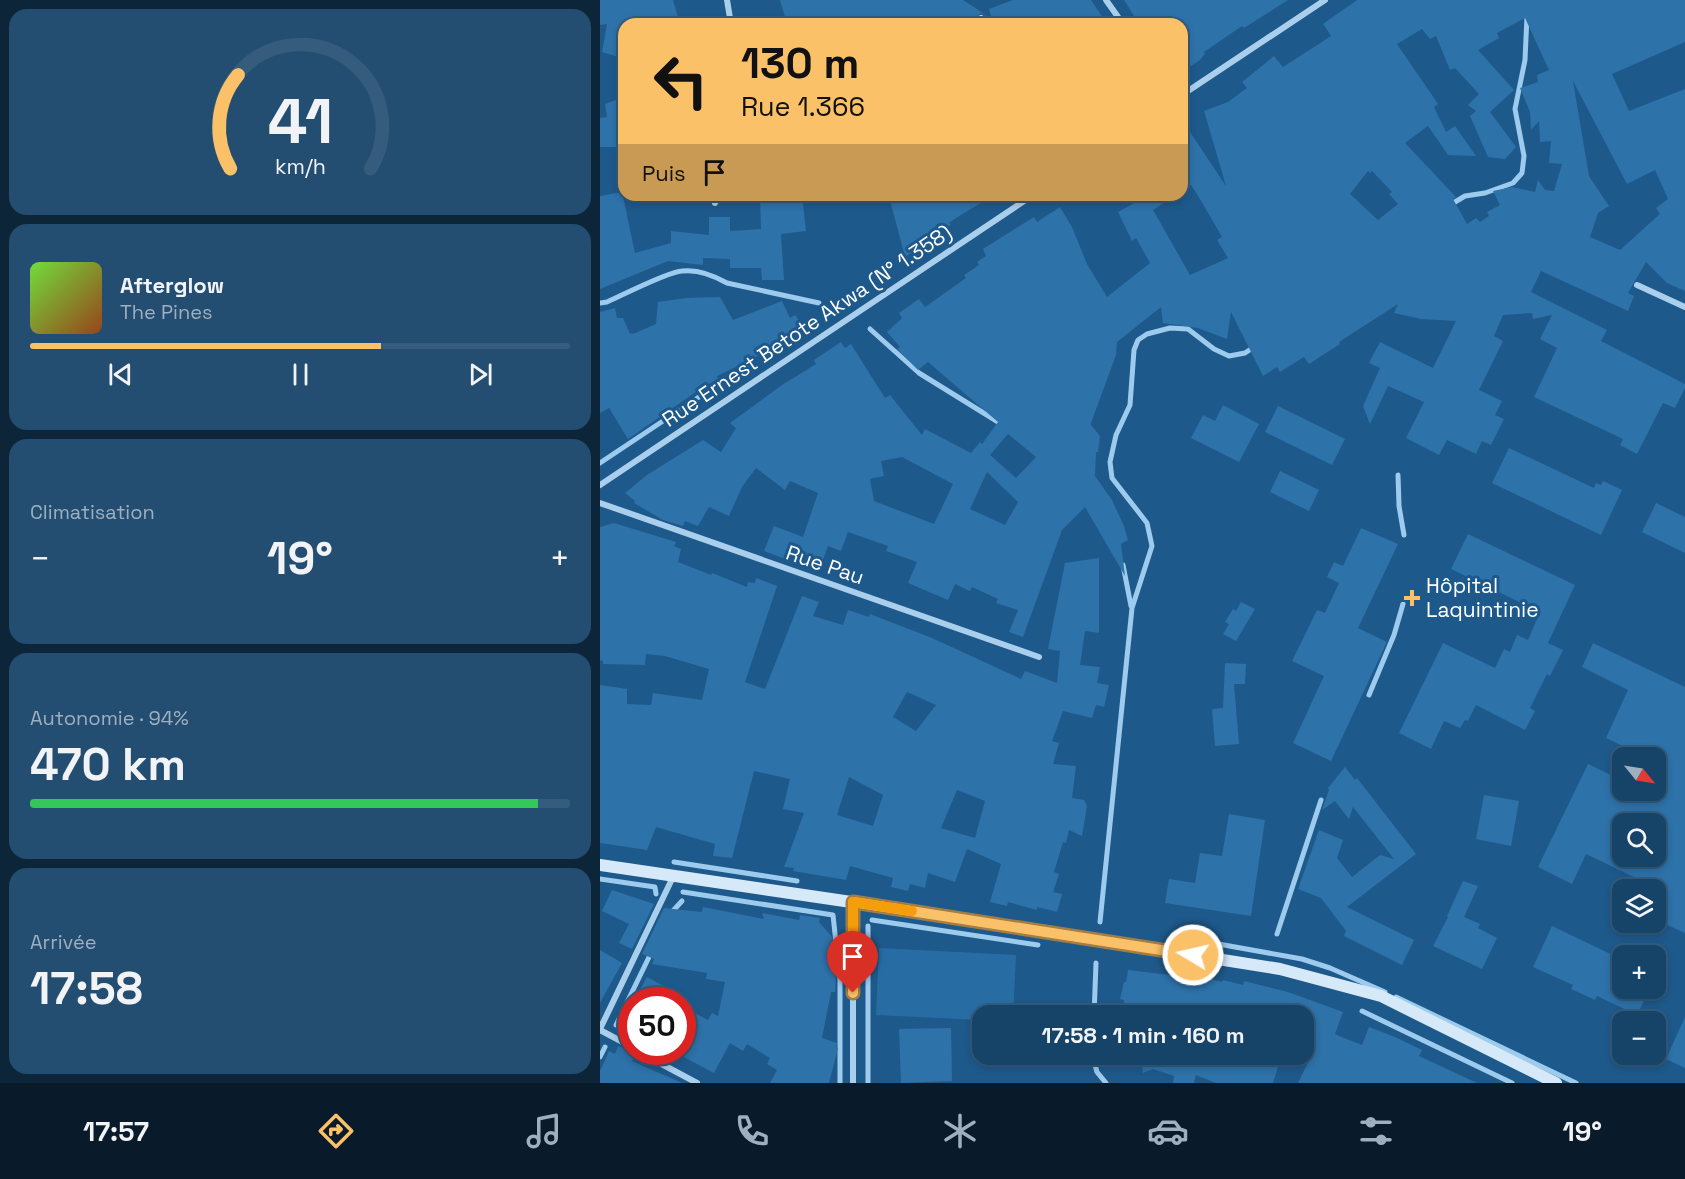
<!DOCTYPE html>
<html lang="fr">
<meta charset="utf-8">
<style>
:root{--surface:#164368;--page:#234e71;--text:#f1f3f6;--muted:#9eb0c0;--line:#355c7c;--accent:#fbc169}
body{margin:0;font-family:"Space Grotesk",sans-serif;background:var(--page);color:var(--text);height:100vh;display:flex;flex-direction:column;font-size:22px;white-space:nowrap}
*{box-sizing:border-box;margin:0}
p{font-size:20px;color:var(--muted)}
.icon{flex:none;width:33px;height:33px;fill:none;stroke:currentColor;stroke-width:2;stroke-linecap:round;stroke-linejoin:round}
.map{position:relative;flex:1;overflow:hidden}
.details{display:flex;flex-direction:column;gap:9px;padding:9px;background:#0c2539;width:600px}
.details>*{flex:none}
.guide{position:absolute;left:18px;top:18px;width:570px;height:183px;border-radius:18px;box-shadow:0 3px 9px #0003,0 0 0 2px var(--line);background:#fbc169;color:#111;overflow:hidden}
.needle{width:39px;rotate:120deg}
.buttons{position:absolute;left:1012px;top:747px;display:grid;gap:12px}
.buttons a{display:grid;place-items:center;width:54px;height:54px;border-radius:12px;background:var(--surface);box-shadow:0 3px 9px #0003,0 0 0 2px var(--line);font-size:30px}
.speed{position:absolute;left:18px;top:987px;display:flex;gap:12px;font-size:30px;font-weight:700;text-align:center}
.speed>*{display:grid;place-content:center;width:78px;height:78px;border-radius:50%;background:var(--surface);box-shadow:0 3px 9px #0003,0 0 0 2px var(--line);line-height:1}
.speed .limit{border:9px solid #d22;background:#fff;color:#111}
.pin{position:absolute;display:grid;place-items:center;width:51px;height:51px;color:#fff;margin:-62px -26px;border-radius:50% 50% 50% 0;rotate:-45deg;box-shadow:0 0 6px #0007}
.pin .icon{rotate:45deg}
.me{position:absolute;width:66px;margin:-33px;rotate:279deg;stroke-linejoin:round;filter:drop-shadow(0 0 4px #0008)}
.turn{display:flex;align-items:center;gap:21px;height:126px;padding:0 24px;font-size:27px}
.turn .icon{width:78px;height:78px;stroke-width:2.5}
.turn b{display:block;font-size:42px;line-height:51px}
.then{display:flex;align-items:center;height:57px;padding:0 24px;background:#0003;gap:12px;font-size:22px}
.big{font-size:45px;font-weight:600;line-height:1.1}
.details .widget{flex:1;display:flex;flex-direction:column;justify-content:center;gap:9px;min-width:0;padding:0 21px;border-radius:18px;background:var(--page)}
.details .dial{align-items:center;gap:0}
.dial svg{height:156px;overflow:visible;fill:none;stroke:var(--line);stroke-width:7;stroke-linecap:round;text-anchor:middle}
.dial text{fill:var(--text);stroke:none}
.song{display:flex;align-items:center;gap:18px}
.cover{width:72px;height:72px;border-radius:9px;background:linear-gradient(135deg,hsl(100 70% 55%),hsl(20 70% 35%))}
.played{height:6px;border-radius:3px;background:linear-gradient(90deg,var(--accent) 65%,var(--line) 65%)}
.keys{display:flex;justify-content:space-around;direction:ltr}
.heat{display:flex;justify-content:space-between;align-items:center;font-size:33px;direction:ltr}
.charge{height:9px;border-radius:4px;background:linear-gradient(90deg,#34c759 94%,var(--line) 0)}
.trip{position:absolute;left:372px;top:1005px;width:342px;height:60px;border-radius:18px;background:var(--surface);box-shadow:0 3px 9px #0003,0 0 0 2px var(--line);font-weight:600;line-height:60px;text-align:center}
.tab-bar{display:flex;height:96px;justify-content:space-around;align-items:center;background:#091b2a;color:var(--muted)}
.tab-bar .icon{width:42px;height:42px}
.tab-bar .current{color:var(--accent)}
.tab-bar b{font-size:27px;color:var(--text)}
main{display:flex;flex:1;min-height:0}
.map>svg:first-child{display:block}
</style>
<main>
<section class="details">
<div class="widget dial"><svg viewBox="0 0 100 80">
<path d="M14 69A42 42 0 1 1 86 69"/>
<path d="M14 69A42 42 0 0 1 18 21" stroke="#fbc169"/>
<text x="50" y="56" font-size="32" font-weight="700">41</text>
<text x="50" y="72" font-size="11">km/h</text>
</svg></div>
<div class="widget">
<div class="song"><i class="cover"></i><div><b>Afterglow</b><p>The Pines</p></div></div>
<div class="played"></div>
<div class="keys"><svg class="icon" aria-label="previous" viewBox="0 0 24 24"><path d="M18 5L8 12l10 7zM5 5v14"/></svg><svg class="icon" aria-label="pause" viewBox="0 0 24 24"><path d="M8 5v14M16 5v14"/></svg><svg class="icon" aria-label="next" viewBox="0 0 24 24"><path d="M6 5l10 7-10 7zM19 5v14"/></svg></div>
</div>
<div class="widget"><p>Climatisation</p>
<div class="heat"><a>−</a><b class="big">19°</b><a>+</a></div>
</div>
<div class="widget"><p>Autonomie · 94%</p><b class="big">470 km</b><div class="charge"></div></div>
<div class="widget"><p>Arrivée</p><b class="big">17:58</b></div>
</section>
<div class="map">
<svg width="1085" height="1083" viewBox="0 0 1085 1083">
<rect width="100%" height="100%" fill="#1e598b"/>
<polygon fill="#276da4" points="279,948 416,955 413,1015 382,1016 382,1020 276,1015"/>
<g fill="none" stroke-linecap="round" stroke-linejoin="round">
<g stroke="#9dcbee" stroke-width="5">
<polyline points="850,205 865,196 885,193 913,183 922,173 924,156 915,109 925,60 927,16"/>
<path d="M0,303L7,302C23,295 67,272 82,271C98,269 113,275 127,283L219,303"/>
<polyline points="270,329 319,373 403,425"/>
<polyline points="0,463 138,371"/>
<polyline points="798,475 799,506 804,535"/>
<polyline points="523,565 531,606"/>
<polyline points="769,695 794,635 803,604"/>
<polyline points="74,862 197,881"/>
<polyline points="0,879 55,887 56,894"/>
<polyline points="83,892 233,915 240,980 240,1083"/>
<polyline points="71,913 82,901"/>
<polyline points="272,920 438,945"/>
<polyline points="500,922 532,608 552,546 547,523 512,478 510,462 516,435 530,405 534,350 538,340 547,334 570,328 588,329 614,349 629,356 645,353 654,347"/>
<polyline points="677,934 721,800"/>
<polyline points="596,940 702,959 730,968 785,992"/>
<polyline points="796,997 976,1083"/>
<polyline points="762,1011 912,1083"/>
<polyline points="494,1016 496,963"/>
<polyline points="16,1025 52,951"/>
<polyline points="492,1054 497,1072 506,1083"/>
<polyline points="0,1057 5,1047"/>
<polyline points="268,1083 268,926"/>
</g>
</g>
<g fill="#2d72a9" fill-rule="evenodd">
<polygon points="0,0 73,0 80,24 24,24 24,50 22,58 2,52 7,24 0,25"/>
<polygon points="180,0 363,0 392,19 389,9 413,0 491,0 507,24 389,24 385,15 381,13 376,17 378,24 187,24"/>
<polygon points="524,0 688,0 644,28 642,26 604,52 605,54 600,60 582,72 582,24 539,24"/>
<path d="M757,0H1085V42L1012,74L1029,111L1085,89V291L1067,283L1046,262L1028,293L1034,296L1028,311L941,271L931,292L1007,330L1001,341L1085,384V388L1075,408L1063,403L1037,454L1020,445L1023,439L934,397L957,348L940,339L952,315L933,319L932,313L903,315L894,336L903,341L879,390L902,401L895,415L904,419L891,445L882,441L876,454L847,440L839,455L806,438L824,402L788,386L770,424L763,406L780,368L769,363L780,342L833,368L856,321L821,319L794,313L798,304L739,342L740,344L709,364L704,357L680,372L677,367L663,376L631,312L627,339L598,328L563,323L561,307L517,342L516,355L491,423V425L500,436L498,452H496L495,476L512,500L524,526L528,540L521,544L525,576L485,507L462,530L423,637L409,632L418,610L396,603L398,599L372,587L370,591L355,584L348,600L308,583L317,562L286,551L288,546L248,532L241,551L228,546L223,560L188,551L185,559L164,551L174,526L203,537L218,493L190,481L185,490L156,468L142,487L129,516L109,507L98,526L85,521L83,526L63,520L34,503L35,501L25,493L47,475L103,440L121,452L136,428L130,423L182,385L216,364L214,360L241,342L245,348L251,344L285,398L290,395L322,435L325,429L371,453L380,442L382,444L398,422L328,362L318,370L297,349L300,347L287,332L302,318L299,313L319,299L325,307L366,278L364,275L379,265L377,262L386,256L383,249L434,217L437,222L460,207L472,227L487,264L507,297L550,263L536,238L532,241L518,212L549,195H576L553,210L590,275L628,258L617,240L622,237L600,199L591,185L582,191V120L626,186L604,111L628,102L647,88L642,82L674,56L683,67L731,36L723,24ZM925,18L949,70L937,75L938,82L920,88L930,112L931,130L939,121L940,142L951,141L949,163L962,164L954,191L945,190L938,180L935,192L912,187L893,191L900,205L887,212L889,216L880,222L876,218L867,224L853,199L856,197L805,143L828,126L848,155L876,156L855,126L846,132L834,107L838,104L797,44L822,29L830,39L836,36L850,70L855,68L879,94L868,105L876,111L870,116L888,157L905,159L916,147L890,112L914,90L878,50L899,38L897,33ZM973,81L1027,184L1055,170L1068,199L1056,208L1060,214L1020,250L990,237L998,213L1009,206L989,176ZM768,171L770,173L772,171L792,192L789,194L798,204L778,220L750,194ZM408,434L436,457L416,478L390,455ZM302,457L353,484L334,524L274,501L270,479L284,476L281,461ZM387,472L418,502L405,525L370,509Z"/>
<polygon points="24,97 24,147 0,147 0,118 7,117 5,104"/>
<polygon points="22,192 35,253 71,243 71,231 109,235 109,217 130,217 130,231 161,229 160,195 202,195 206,231 181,234 184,280 162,280 161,268 130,268 130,259 103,258 103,265 68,261 0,289 0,196"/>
<polygon points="298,195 394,195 356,218 349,223 351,225 305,257 290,200 298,198"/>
<polygon points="120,297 133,320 182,301 190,318 195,315 203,326 151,360 117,376 118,379 103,387 28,439 9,408 0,413 0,312 15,308 17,318 23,318 30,334 32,333 33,334 56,324 58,302 86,298"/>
<polygon points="623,405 659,424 639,462 591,438 603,415 615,421"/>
<polygon points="678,406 745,439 732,465 665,432"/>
<polygon points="909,448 994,488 996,483 1001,485 1003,481 1022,490 1001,535 892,483"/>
<polygon points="680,471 719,490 709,511 670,492"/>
<polygon points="1056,503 1085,517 1085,553 1042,532"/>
<path d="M14,523L76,542L74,546L81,549L78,562L111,575L112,573L147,587L148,582L155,583L156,578L177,586L145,682L165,689L202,596L219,602L213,616L243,625L248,610L269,617L270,614L332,638L421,679L425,671L457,683L460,651L448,649L465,563L499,558V633L485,631L480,665L500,667L497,683L509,685L504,707L496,705L492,718L463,711L452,741L459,743L453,764L476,766L472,798L484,800L487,806L482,836L469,830L466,843L463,842L454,872L459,874L453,892L462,894L457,912L437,907V910L408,902L407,906L390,902L401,864L367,849L355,882L328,873L325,888L310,884L308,891L291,887L293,878L250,866L246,880L193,871L194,868L184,867L204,813L183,809L190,779L154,771L132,858L113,856L115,844L56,827L47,850L0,843V685L27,689V704L51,705L53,693L102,700L109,669L65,656L46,654L45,665L3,664V661L0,660V527ZM307,692L336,705L316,731L293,717ZM249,777L283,795L273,826L237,815ZM357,790L385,801L375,838L341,828Z"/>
<polygon points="761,528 798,544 758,628 787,642 731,761 693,743 724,676 692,661 717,610 725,613 739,583 727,577 734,562 743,566"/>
<polygon points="868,534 975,585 948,643 963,650 950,676 947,674 930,708 935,711 925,730 876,705 868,721 865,720 860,728 844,721 831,749 799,733 843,643 895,668 904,649 910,652 917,635 928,640 940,612 851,569"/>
<polygon points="641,602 655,609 636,641 623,634 629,624 625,622 633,609 636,611"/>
<path d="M993,643L1085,687V933L1056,920V890H1030L1036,878L986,854L972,884L938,867L988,764L1013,776L1025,747L1006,738L1028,690L982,667ZM1023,758H1056V790H1023ZM1023,824H1056V856H1023Z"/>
<polygon points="625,663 646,664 645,684 634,684 639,744 615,746 612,709 623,708"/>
<polygon points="745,767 755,780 757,778 816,854 747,907 814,940 802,965 744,936 746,931 721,898 698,889 719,830 743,840 737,858 752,877 780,855 794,859 753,807 749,819 735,801 722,810 729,790 728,788"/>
<polygon points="884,795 919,801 911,846 876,839"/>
<polygon points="629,814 665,820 651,916 565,903 569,879 595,883 600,853 622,856"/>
<polygon points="863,881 878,886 864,917 880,924 878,928 897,938 882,969 833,946 848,917 847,916"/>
<polygon points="12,890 54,904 32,949 19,943 29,924 2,911"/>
<polygon points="103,907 164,919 162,913 199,920 200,915 220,918 219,922 233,938 230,964 235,963 236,979 235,992 231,992 222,1038 237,1043 236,1047 238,1048 229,1083 170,1083 177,1070 167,1064 170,1058 147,1044 143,1051 130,1043 114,1073 82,1056 82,1006 108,1020 112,1013 118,1016 125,982 106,979 107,973 52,964 54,959 42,954 64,908 102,912"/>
<polygon points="952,926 1023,960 1023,988 1050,988 1037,1015 997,996 995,1000 971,989 973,985 933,967"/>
<polygon points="0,950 22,963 0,1003"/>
<polygon points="528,970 603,979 604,977 622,982 623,980 643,985 644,981 688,992 743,1012 735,1034 739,1036 762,1045 769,1027 795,1037 822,1050 819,1056 877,1083 698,1083 713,1052 704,1048 704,1016 634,1016 635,1012 605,1005 602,1016 525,1016 525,1013 523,1013 524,1000 520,999 524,982 526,982"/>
<polygon points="47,977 89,1000 34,1000"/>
<polygon points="32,1015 32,1041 23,1036"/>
<polygon points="1085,1017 1085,1068 1066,1059"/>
<polygon points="351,1028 352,1081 301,1083 299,1029"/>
<polygon points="18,1046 34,1052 35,1055 32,1061 82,1083 0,1083 0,1071 9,1051 15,1054"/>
<polygon points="541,1054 682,1054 673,1083 616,1083 596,1075 594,1083 573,1083 574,1076 553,1069 543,1073"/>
</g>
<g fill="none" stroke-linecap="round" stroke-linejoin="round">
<g stroke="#aacfec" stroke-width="6">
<polyline points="127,0 131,24"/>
<polyline points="506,0 523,24"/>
<polyline points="381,18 384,24"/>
<polyline points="582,95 725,0"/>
<polyline points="115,203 118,195"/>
<polyline points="1037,285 1085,307"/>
<polyline points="0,485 433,195"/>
<polyline points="0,503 439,657"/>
<polyline points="253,903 253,1083"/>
<polyline points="0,1029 73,877"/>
<polyline points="0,1030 32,1047"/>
<polyline points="39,1052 97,1083"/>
</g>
<polyline stroke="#d6e9f9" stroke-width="12" points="0,865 360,918 680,969 781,996 956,1083"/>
</g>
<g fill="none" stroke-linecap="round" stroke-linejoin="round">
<g stroke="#a37d44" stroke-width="15">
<polyline id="route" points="253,993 253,902 593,955"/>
</g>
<use href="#route" stroke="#fbc169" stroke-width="10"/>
<polyline stroke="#f59e0b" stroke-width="10" points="253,929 253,902 312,911"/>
</g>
<path fill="#fbc169" stroke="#1e598b" stroke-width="2" d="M809 589h6v6h6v6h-6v6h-6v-6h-6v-6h6z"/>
<g text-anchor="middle" stroke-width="6" stroke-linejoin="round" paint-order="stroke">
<g font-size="21" fill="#fff" stroke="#1e598b">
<text transform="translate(207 326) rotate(-34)" y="7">Rue Ernest Betote Akwa (N° 1.358)</text>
<text transform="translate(225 565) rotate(19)" y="7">Rue Pau</text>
</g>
<g font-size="21" fill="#fff" stroke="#1e598b" text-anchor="start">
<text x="826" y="593">Hôpital<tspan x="826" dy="24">Laquintinie</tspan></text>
</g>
</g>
</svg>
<div class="buttons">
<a><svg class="needle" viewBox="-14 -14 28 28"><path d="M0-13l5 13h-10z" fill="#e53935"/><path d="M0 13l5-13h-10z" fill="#9eb0c0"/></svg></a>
<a><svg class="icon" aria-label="search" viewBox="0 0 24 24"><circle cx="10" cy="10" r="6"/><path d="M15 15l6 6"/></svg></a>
<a><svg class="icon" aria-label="layers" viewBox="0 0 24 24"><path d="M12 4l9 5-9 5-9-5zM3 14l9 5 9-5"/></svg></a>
<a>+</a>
<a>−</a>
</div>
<div class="speed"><div class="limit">50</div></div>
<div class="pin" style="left:253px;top:993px;background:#d93025"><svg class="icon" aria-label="arrive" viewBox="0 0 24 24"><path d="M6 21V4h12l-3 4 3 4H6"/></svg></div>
<svg class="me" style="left:593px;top:955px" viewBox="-20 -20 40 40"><circle r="17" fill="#fbc169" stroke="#fff" stroke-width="3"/><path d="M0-11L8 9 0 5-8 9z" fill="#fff"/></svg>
<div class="trip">17:58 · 1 min · 160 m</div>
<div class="guide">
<div class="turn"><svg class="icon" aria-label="left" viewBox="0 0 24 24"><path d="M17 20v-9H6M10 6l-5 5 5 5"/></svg><div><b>130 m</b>Rue 1.366</div></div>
<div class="then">Puis<svg class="icon" aria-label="arrive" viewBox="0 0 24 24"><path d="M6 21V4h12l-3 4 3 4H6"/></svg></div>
</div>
</div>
</main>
<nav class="tab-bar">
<b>17:57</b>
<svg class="icon current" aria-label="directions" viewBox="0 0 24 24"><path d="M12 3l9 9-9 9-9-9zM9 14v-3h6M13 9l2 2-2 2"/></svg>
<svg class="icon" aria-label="music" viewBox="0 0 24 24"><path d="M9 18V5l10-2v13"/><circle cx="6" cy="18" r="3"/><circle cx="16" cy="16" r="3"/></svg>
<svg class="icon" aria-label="phone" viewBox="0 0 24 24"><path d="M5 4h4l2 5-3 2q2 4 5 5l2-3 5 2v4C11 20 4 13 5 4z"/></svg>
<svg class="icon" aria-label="climate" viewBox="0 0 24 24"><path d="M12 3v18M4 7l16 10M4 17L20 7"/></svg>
<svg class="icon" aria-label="car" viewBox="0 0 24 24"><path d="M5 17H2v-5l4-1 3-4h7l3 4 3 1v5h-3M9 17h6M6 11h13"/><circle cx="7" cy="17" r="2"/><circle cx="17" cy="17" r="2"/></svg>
<svg class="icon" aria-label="filters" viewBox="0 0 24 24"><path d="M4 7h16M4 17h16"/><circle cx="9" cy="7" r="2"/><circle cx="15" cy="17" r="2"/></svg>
<b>19°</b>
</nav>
